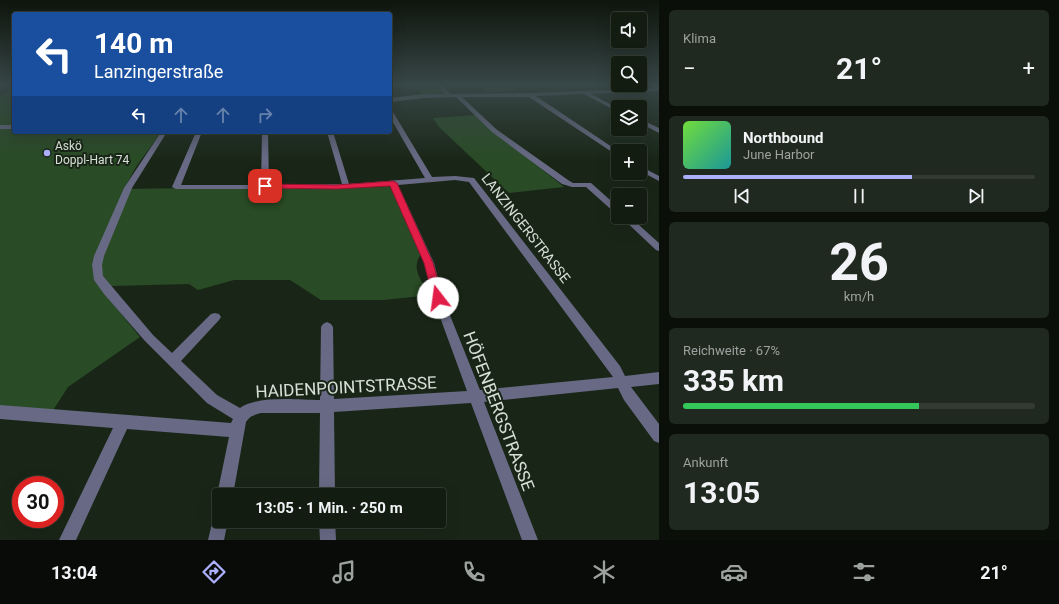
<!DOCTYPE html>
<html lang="de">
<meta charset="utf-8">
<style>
:root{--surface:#131c11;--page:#20291f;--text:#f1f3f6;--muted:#9da19f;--line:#323a31;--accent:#acaffb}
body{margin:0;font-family:Roboto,sans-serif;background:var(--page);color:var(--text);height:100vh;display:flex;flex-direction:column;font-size:15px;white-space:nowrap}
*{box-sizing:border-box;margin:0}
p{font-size:13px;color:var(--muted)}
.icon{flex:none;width:22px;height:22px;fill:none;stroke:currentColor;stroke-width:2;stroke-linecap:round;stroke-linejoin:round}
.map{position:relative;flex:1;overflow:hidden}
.drawer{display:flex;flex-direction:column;gap:10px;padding:10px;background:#0a0f09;width:400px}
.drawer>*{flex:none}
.hud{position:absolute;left:12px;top:12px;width:380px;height:122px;border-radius:4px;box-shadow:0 4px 16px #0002,0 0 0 1px var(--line);background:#1a4fa0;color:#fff;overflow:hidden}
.tools{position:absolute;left:611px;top:12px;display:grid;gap:8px}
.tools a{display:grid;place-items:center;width:36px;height:36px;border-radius:4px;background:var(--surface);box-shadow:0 4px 16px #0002,0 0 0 1px var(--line);font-size:20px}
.speed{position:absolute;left:12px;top:476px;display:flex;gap:8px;font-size:20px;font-weight:700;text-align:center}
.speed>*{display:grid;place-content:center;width:52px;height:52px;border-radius:50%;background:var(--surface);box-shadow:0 4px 16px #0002,0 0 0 1px var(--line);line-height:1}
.speed .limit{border:6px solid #d22;background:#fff;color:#111}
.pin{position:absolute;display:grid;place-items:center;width:34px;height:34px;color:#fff;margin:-17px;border-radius:8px;box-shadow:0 2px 6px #0006}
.me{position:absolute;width:44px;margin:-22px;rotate:345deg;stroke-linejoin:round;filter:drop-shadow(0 0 3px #0008)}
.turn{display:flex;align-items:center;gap:14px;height:84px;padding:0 16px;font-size:18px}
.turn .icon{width:52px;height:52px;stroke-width:2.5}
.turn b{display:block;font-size:28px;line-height:34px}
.lanes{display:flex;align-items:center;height:38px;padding:0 16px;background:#0003;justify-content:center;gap:20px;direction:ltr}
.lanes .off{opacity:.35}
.big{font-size:30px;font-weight:700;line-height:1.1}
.drawer .card{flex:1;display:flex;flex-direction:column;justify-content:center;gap:6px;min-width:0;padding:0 14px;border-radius:6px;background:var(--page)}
.drawer .dial{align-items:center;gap:0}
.dial b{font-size:52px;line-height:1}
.song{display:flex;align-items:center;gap:12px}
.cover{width:48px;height:48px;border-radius:6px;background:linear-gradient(135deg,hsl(100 70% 55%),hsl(180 70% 35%))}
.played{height:4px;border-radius:2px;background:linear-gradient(90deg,var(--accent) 65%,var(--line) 65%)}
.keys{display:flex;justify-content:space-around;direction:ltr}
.heat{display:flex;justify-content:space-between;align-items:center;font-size:22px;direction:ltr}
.charge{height:6px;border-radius:3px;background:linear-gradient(90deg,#34c759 67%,var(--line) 0)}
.trip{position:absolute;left:212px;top:488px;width:234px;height:40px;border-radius:4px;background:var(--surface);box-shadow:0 4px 16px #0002,0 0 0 1px var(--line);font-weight:700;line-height:40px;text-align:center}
.menu{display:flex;height:64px;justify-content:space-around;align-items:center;background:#080b07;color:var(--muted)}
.menu .icon{width:28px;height:28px}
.menu .active{color:var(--accent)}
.menu b{font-size:18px;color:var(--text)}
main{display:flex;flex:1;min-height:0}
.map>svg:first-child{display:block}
</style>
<main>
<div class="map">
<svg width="659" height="540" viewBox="0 0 659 540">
<rect width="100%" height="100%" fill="#192617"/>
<g fill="#294b25">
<polygon points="413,84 436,84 444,93 422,95"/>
<polygon points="8,90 14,90 14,126 0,126 0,97"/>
<polygon points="475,115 564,187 509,193 439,127 433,118"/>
<path d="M0,128H14V132H161L136,167L124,189L385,185L392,188L421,254C410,269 422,283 432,295L383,300H321L290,280H234L198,290L189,284L112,286L103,292L140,337L68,387L52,412L0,407Z"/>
</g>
<polygon fill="#394837" points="479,84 509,84 517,91 487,92"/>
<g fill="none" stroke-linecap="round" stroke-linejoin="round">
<g fill="#686a85" fill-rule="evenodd">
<polygon points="437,84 442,84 450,94 530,93 659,88 659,90 657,91 591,94 618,108 618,112 584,94 536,96 618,151 618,156 529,97 462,97 496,129 568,180 573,183 591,183 618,207 618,214 615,213 586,187 572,187 562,184 492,132 456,97 424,98 390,102 390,98 424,94 445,94"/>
<path d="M390,110L393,112L432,177L455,176L474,178L620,366L625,376L659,372V384L631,387L659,424V443L654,441L624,400L618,388L484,402L538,540H522L471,403L334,412L335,495H319L320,413H261C254,415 250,416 246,422L233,495H219V500L217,495L229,437L127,429L76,540H59L113,428L0,419V405L231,423L233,419L207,403L145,341L104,294L94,280L92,265L94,256L124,188L161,132H167L132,188L104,256L102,265L103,276L153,335L172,353L211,314L215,313L219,314L221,317L219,320L181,361L217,395L240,408C259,395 298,400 320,400L321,327L323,324L327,322L331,324L333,327L334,399L467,391L433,298L424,263L390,185L336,189H176L172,187L196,132H202L181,185H261L262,132H268L269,185L342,184L327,132H333L349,184L425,178L390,117ZM455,180L469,182L613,377L480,390L443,298L434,263L398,185Z"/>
<polygon points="640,119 659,128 659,133 640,123"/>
<rect x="0" y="125" width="14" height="4"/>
<polygon points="640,166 659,176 659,181 640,171"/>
<polygon points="621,217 630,217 659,243 659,251 656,250"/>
<polygon points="219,513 219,521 228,521 224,540 208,540 214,515"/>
<polygon points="319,521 335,521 336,540 320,540"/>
</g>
<polygon fill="#aeb2ea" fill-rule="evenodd" points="649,84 659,85 659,89 649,85"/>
</g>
<linearGradient id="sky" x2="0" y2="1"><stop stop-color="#0e150d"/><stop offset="0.53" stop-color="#384747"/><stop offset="1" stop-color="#384747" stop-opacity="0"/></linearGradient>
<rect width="659" height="160" fill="url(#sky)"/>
<polygon fill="#e11d48" stroke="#92132f" points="393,181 397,183 433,263 443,298 442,301 435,301 433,298 424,263 390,186 336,189 265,188 262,186 265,184 336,185"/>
<circle fill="#acaffb" stroke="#192617" stroke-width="1.5" cx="47" cy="153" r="4"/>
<g text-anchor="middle" stroke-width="4" stroke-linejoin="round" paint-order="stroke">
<g font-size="12" fill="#d7e0d6" stroke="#192617" text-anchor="start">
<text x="55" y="150">Askö<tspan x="55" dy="14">Doppl-Hart 74</tspan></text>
</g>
<g font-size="14" fill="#d7e0d6" stroke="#192617">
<text transform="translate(526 228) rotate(52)" y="5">LANZINGERSTRASSE</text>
</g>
<g font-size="17" fill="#d7e0d6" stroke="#192617">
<text transform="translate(346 387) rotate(-3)" y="6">HAIDENPOINTSTRASSE</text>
<text transform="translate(499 411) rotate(69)" y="6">HÖFENBERGSTRASSE</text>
</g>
</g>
</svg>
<div class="tools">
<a><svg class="icon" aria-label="sound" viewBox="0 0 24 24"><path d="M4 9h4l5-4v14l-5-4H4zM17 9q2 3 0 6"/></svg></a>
<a><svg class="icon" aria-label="search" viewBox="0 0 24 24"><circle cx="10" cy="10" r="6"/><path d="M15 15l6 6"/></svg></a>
<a><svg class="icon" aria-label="layers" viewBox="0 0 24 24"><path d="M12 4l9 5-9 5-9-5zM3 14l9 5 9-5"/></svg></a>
<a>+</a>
<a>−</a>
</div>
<div class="speed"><div class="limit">30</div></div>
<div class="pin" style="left:265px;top:186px;background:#d93025"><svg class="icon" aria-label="arrive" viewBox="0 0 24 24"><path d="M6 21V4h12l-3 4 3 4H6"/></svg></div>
<svg class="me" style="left:438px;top:298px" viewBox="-20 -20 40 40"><circle r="19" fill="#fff"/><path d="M0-13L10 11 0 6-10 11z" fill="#e11d48"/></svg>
<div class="trip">13:05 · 1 Min. · 250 m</div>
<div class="hud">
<div class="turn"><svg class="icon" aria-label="left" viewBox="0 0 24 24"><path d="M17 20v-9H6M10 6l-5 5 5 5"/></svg><div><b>140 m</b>Lanzingerstraße</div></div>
<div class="lanes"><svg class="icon" aria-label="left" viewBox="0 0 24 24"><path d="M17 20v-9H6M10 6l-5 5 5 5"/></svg><svg class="icon off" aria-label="ahead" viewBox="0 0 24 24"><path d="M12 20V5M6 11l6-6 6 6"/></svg><svg class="icon off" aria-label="ahead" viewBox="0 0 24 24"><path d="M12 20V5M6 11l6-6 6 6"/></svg><svg class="icon off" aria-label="right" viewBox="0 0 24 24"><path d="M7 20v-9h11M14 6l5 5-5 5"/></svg></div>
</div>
</div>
<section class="drawer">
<div class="card"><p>Klima</p>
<div class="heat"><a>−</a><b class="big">21°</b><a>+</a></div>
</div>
<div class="card">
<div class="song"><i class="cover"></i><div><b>Northbound</b><p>June Harbor</p></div></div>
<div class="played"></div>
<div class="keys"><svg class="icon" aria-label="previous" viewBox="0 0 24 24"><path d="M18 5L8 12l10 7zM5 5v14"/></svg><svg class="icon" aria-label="pause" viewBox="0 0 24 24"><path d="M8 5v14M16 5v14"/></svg><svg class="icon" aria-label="next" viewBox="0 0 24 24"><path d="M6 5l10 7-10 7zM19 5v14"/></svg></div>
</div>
<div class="card dial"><b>26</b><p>km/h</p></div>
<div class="card"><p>Reichweite · 67%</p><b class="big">335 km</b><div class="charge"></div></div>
<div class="card"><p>Ankunft</p><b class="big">13:05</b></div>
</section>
</main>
<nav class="menu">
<b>13:04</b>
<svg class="icon active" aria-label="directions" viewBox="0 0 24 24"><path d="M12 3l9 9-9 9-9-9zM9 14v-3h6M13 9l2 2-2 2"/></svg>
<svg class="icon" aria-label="music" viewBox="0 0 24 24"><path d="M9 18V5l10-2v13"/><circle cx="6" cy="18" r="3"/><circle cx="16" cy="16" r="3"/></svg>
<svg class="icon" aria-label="phone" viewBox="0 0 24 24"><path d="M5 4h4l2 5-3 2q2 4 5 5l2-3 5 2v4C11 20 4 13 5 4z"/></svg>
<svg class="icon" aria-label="climate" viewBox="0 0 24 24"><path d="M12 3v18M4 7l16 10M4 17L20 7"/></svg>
<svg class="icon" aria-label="car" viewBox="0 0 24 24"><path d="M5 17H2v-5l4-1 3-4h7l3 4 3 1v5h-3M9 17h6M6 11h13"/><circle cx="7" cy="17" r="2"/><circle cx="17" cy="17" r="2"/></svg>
<svg class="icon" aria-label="filters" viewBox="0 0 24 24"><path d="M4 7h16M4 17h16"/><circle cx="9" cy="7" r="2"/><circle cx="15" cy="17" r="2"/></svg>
<b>21°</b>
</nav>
